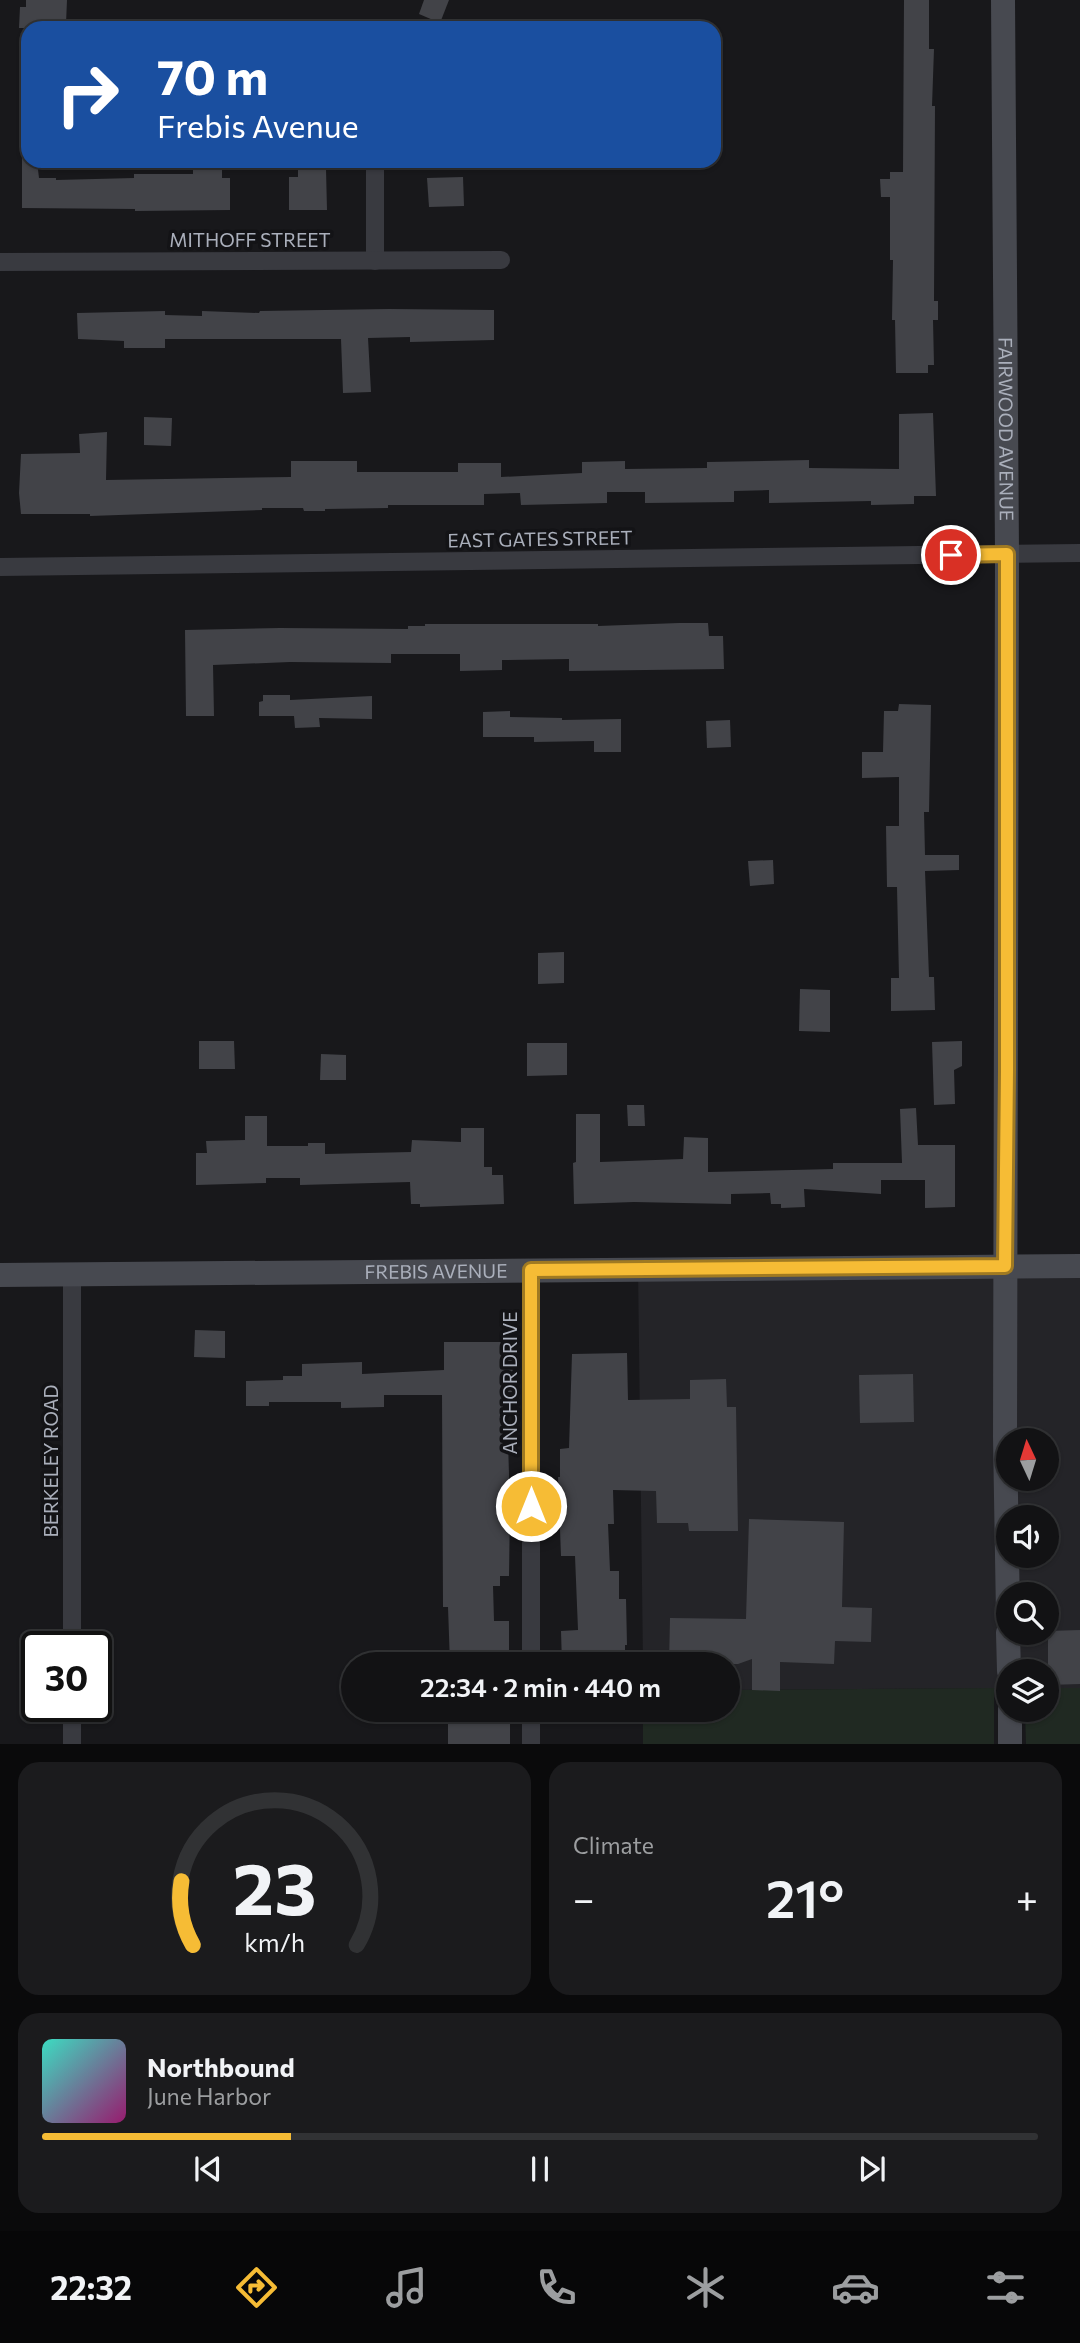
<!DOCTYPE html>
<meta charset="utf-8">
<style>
:root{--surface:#121214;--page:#1b1b1d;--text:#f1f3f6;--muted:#9c9ea0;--line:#313234;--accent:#f6bc35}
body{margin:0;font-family:Commissioner,sans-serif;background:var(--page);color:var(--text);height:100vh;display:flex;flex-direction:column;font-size:26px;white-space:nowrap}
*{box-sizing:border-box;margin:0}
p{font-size:23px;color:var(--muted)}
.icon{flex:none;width:38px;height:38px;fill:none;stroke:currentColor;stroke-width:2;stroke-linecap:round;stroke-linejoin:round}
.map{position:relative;height:1744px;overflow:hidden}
.details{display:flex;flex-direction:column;gap:18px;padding:18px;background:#0a0a0b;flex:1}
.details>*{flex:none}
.top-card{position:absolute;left:21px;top:21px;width:700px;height:147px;border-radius:21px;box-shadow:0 2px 5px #0004,0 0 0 2px var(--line);background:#1a4fa0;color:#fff;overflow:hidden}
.needle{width:46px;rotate:356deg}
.fabs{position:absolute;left:996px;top:1428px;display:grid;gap:14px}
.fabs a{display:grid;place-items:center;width:63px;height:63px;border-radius:50%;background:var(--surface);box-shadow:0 2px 5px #0004,0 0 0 2px var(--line);font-size:35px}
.speed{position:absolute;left:21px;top:1631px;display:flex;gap:14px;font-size:35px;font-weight:700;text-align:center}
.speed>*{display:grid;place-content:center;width:91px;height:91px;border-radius:50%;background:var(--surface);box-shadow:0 2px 5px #0004,0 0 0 2px var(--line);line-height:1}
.speed .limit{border:4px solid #111;border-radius:10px;background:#fff;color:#111}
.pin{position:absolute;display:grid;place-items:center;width:60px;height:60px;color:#fff;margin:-30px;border:4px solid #fff;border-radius:50%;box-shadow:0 2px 7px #0007}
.me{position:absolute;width:77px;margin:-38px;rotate:0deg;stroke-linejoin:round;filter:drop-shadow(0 0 5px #0008)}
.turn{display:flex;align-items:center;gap:24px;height:147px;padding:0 21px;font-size:32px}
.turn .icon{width:91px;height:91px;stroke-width:2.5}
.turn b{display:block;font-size:49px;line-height:60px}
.big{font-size:52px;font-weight:600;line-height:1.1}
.details .widget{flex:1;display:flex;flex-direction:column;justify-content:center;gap:10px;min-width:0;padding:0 24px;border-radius:21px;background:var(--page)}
.details .dial{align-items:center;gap:0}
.dial svg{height:182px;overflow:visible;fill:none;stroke:var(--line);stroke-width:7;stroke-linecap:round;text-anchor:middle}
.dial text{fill:var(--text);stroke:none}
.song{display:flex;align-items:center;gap:21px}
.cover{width:84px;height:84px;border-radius:10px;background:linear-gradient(135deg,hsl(170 70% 55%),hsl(320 70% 35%))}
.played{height:7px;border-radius:4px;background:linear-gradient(90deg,var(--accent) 25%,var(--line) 25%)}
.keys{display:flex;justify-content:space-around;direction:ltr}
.heat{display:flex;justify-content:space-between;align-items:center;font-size:38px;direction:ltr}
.details .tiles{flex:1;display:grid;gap:18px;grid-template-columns:1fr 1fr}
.widget:last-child{grid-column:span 2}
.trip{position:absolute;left:341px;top:1652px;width:399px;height:70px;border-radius:35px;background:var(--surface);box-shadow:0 2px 5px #0004,0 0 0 2px var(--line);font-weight:600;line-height:70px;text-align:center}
.dock{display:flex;height:112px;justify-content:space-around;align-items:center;background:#070708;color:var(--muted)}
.dock .icon{width:49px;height:49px}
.dock .selected{color:var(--accent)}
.dock b{font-size:32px;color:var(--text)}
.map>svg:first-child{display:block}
</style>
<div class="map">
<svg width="1080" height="1745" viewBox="0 0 1080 1745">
<rect width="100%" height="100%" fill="#18181b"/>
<path fill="#242428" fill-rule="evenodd" d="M1080,1266V1688H1047L1046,1671H1008V1688L728,1690V1664H643L638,1267ZM1008,1440H1046V1479H1008ZM1008,1517H1046V1556H1008ZM1008,1594H1046V1633H1008Z"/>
<g fill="#202922">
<polygon points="994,1688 994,1744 643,1745 643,1710 728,1710 728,1690"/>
<polygon points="1047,1688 1080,1688 1080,1744 1026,1744 1025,1710 1046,1710"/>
</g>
<g fill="#424348">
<polygon points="26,0 67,0 66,24 45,25 45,28 19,28 20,7 26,7"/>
<polygon points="424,0 449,0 440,23 419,14"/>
<polygon points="904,0 929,0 929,49 934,49 932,106 935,106 934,301 938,301 938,320 933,320 934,365 928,365 928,373 896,373 895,320 892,320 893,260 890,260 890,197 881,197 880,179 890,179 890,172 903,172"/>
<polygon points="22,141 28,141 28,161 37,161 39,178 56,178 56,180 134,178 134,174 193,174 193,161 222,161 222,178 230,178 230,210 135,211 135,209 22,208"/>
<polygon points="298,169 326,169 327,210 289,210 289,177 298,177"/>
<polygon points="463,177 464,206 429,207 427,178"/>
<polygon points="389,309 494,310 494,340 410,342 410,337 368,338 371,392 343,393 341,339 165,339 165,348 124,348 124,341 78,339 77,313 165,311 165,315 202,316 202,311 259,313 260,311"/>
<polygon points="933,413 936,496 914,496 914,504 871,505 871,501 769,503 769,490 734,491 734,502 645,503 645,492 607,492 607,503 521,505 520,493 484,494 484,505 388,505 388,508 325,509 325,511 304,511 303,508 262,508 262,510 90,516 90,514 21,514 19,493 21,454 80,453 79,434 107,432 106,480 291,477 291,461 357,461 357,472 458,472 458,463 501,463 501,477 582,473 582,462 625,461 625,469 707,468 707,462 809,460 809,468 899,469 899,414"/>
<polygon points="144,417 172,418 171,446 144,445"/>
<polygon points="679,623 708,623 709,636 723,636 724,669 569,671 569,659 502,660 502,670 460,671 460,654 391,654 391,663 290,662 213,665 214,716 186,716 185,630 280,628 408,629 408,626 425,626 425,624 598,624 598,626"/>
<polygon points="263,695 290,695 290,700 372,696 372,719 319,718 320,727 295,728 294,716 259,716 259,702 263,701"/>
<polygon points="899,704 931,705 929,812 924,812 925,855 959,855 959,870 925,871 929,977 934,977 935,1010 891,1011 891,978 899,978 897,887 887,887 886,826 899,826 899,777 862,778 862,752 883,752 884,711 898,711"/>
<polygon points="510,711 510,717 562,718 562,720 621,719 621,752 594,752 594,741 534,742 534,737 483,737 483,712"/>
<polygon points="730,720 731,747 707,748 706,721"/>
<polygon points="773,860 774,884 750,886 748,861"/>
<polygon points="564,952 564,983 538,984 538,953"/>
<polygon points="800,989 830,990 830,1032 799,1031"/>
<polygon points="199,1041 234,1041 235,1069 199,1069"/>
<polygon points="962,1041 962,1066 954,1070 955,1104 934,1105 932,1042"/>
<polygon points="527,1043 567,1043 567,1075 527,1076"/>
<polygon points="321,1054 346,1055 346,1080 320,1080"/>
<polygon points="627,1105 644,1105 645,1126 628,1126"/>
<polygon points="916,1108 918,1145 955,1145 955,1207 925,1208 925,1180 881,1180 881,1194 804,1189 805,1207 781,1208 781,1204 771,1204 770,1193 731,1194 731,1204 634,1202 574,1204 573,1163 576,1162 576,1114 600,1114 600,1162 683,1159 684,1137 708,1138 708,1172 833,1169 833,1163 902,1163 900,1109"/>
<polygon points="245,1116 267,1116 267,1146 308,1146 308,1143 325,1143 325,1154 411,1152 412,1140 461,1142 461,1128 484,1128 484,1167 492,1167 492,1175 503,1175 504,1204 420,1207 420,1204 411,1204 410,1182 300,1185 300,1178 266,1178 266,1183 196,1185 196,1153 207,1153 206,1141 245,1140"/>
<polygon points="195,1330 225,1331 225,1358 194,1357"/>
<polygon points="444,1342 512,1342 513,1392 503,1392 503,1442 508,1442 510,1507 509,1576 500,1576 500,1586 493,1586 494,1621 509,1621 509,1664 450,1664 448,1607 443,1607 442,1395 384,1395 384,1407 341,1408 341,1402 269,1402 269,1406 246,1406 246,1381 283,1380 283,1376 302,1376 302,1364 362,1362 362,1374 444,1370"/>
<polygon points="627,1353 628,1400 690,1399 690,1380 726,1379 727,1407 736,1407 738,1531 689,1531 688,1523 657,1523 656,1491 613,1490 614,1524 608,1524 610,1571 619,1571 619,1599 626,1599 627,1645 625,1645 625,1664 562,1664 561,1631 578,1630 575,1556 561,1556 558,1477 560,1477 560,1449 569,1448 572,1354"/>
<polygon points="913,1374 914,1422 860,1423 859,1375"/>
<polygon points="749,1519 844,1522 842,1607 872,1608 871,1642 835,1641 834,1664 780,1662 780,1691 752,1690 752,1659 738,1664 669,1664 670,1618 746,1619"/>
<polygon points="1080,1630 1080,1684 1048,1685 1048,1631"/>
<rect x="448" y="1712" width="62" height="33"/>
</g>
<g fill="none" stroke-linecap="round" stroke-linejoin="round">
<g stroke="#393a40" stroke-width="18">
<polyline points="375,161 375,261"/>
<polyline points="0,262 501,260"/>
<polyline points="0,567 1080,553"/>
<polyline points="72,1275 72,1647"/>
<polyline points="531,1664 531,1270"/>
<polyline points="72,1706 72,1745"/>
<polyline points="531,1745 531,1710"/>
</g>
<g stroke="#474950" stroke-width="24">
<path id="s1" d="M1003,0L1007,554L1005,1437L1008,1615"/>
<path id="s2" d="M0,1275L1080,1266"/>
<polyline points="1008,1633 1009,1671"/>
<polyline points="1010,1710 1010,1745"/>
</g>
</g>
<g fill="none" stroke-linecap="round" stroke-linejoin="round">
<g stroke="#a07a22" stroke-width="18">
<polyline id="route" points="531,1506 531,1270 1005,1266 1007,1071 1007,554 951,555"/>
</g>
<use href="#route" stroke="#f6bc35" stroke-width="12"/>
</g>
<g text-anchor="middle" stroke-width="7" stroke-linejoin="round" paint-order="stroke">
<g font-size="19" fill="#aaafbb" stroke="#131316">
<text x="250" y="247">MITHOFF STREET</text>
<text dy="7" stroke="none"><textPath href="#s1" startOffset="429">FAIRWOOD AVENUE</textPath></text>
<text transform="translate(540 539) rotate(-1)" y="7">EAST GATES STREET</text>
<text dy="7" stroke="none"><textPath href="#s2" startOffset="436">FREBIS AVENUE</textPath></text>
<text transform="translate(510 1383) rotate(-90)" y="7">ANCHOR DRIVE</text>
<text transform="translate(51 1461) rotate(-90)" y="7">BERKELEY ROAD</text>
</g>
</g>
</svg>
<div class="fabs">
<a><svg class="needle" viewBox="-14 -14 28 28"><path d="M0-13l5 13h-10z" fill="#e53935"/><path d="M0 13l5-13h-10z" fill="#9c9ea0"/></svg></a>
<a><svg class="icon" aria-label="sound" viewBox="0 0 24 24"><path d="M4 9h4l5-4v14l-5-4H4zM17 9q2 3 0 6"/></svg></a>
<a><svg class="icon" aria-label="search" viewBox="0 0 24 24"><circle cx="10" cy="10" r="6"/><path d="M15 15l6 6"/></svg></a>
<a><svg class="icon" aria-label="layers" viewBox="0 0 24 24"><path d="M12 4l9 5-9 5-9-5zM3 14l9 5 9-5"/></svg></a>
</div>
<div class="speed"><div class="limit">30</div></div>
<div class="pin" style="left:951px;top:555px;background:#d93025"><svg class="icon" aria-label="arrive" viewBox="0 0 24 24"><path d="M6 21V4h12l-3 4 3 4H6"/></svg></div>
<svg class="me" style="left:531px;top:1506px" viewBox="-20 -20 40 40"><circle r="17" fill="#f6bc35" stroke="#fff" stroke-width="3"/><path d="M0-11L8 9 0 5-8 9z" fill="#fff"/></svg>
<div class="trip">22:34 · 2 min · 440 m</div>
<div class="top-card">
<div class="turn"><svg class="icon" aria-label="right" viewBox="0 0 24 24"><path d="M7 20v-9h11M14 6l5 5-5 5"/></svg><div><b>70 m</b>Frebis Avenue</div></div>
</div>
</div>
<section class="details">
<div class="tiles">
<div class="widget dial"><svg viewBox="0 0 100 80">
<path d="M14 69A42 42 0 1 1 86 69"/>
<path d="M14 69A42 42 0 0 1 9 41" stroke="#f6bc35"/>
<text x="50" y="56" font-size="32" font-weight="700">23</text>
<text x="50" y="72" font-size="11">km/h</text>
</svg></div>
<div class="widget"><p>Climate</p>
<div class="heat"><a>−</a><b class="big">21°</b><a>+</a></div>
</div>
<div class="widget">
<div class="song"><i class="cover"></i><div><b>Northbound</b><p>June Harbor</p></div></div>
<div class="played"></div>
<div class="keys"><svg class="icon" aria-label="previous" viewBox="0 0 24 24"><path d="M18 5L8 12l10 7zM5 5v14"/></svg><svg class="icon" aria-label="pause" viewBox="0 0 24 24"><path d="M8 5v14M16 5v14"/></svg><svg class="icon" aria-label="next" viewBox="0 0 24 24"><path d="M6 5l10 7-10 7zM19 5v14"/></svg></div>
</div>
</div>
</section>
<nav class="dock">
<b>22:32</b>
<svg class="icon selected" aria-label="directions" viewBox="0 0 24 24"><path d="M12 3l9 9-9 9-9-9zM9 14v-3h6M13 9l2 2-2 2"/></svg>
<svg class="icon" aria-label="music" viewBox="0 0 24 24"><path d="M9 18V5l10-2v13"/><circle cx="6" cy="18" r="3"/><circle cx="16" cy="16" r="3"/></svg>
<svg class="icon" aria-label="phone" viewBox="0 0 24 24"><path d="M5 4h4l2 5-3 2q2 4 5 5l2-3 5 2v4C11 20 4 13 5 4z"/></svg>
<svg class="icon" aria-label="climate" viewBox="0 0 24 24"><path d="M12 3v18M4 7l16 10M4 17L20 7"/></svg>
<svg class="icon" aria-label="car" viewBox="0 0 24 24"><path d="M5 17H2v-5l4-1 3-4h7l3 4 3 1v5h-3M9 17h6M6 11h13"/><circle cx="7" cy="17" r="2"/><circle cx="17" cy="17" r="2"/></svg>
<svg class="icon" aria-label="filters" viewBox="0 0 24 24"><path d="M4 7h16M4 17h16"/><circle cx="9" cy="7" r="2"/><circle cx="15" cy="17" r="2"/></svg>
</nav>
